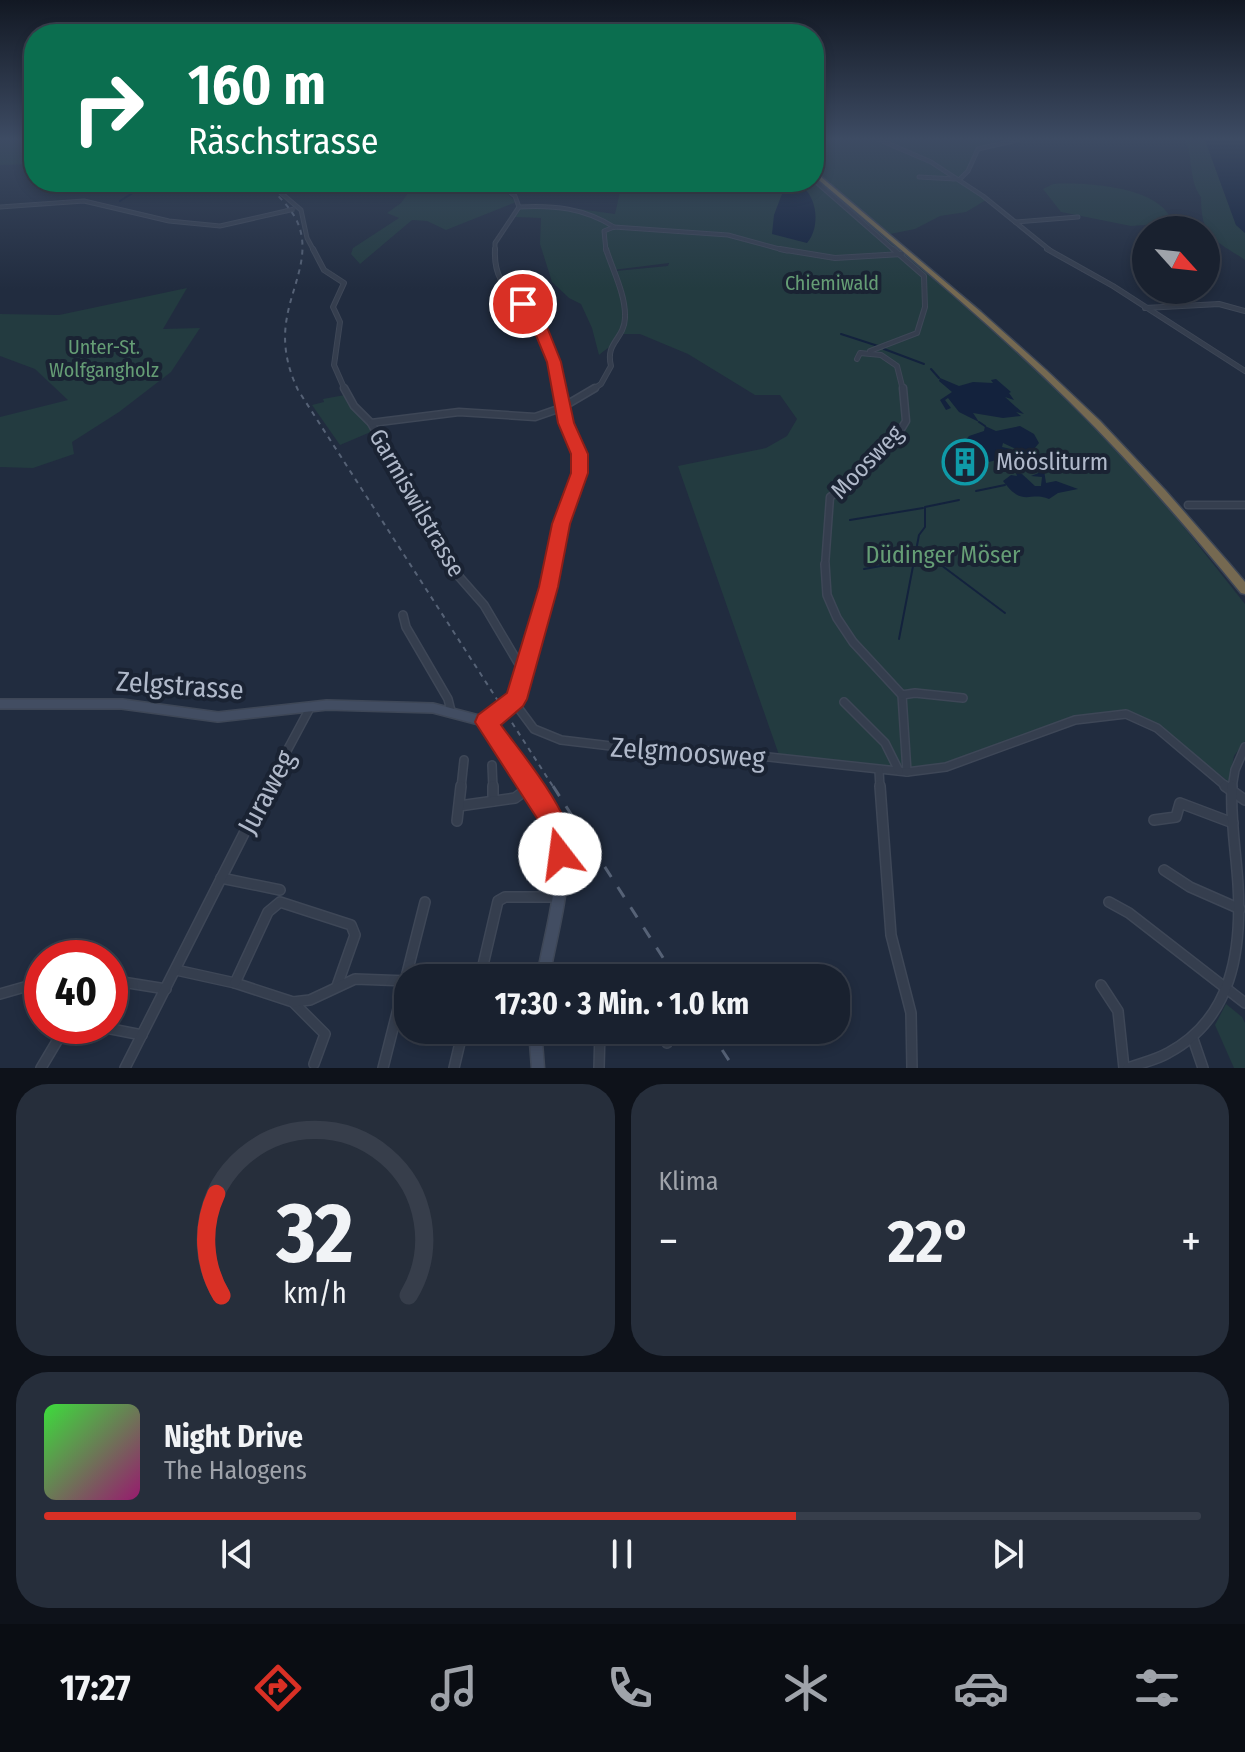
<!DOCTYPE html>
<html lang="de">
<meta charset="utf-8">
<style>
:root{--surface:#19212f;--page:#262e3b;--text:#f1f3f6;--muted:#9fa3aa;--line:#373e4b;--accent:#d93025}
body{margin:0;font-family:"Fira Sans Condensed",sans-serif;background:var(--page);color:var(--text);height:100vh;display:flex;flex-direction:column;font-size:30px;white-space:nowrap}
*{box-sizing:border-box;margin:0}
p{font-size:26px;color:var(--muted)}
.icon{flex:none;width:44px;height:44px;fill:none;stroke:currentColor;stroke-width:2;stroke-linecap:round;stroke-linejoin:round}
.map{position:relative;height:1068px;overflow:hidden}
.drawer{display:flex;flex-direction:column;gap:16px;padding:16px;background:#0e121a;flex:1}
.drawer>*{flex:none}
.hud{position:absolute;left:24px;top:24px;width:800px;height:168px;border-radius:32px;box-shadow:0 4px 12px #0003,0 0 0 2px var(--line);background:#0b6e4f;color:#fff;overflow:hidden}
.needle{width:52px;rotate:117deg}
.controls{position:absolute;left:1132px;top:216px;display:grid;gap:16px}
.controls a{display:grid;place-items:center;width:88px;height:88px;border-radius:50%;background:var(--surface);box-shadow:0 4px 12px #0003,0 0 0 2px var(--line);font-size:40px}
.speed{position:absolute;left:24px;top:940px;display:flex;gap:16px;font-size:40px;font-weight:700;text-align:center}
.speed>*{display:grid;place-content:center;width:104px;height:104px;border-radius:50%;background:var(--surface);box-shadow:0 4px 12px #0003,0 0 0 2px var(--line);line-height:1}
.speed .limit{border:12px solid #d22;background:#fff;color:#111}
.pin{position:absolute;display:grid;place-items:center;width:68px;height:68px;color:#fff;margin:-34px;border:4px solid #fff;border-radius:50%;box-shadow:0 2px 8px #0007}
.me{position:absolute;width:88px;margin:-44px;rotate:345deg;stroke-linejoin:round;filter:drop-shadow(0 0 6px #0008)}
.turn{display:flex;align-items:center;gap:28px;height:168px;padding:0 32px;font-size:36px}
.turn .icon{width:104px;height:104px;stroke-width:2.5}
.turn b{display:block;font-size:56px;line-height:68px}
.big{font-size:60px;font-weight:700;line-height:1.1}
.drawer .card{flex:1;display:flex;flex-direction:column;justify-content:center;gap:12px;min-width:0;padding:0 28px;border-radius:32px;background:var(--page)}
.drawer .dial{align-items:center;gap:0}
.dial svg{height:208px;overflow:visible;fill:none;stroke:var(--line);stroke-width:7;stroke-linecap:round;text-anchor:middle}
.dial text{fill:var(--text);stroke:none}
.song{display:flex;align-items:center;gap:24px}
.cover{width:96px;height:96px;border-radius:12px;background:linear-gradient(135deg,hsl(120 70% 55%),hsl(320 70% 35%))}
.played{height:8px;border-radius:4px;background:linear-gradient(90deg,var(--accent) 65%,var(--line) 65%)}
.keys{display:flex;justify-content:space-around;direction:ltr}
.heat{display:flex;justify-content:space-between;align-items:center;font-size:44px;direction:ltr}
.drawer .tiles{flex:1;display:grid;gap:16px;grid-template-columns:1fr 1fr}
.card:last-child{grid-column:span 2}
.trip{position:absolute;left:394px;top:964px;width:456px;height:80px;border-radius:32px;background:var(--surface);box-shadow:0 4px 12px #0003,0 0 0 2px var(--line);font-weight:700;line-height:80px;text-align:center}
.dock{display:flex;height:128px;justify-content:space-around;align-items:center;background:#0a0d13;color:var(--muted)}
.dock .icon{width:56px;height:56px}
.dock .on{color:var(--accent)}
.dock b{font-size:36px;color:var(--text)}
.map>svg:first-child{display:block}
</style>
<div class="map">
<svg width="1245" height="1068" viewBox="0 0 1245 1068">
<rect width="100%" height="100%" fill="#212c3f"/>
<g fill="#233b40">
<polygon points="0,140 34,140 34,164 0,165"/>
<path d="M814,140H1001L977,149L967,171L959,179L941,169L986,200L966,212L940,216L915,229L885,235L1036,369L1090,423L1156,492L1245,604V741L1234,756L1229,782L1160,728L1124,711L1061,721L931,768L905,769L779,755L678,466L766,448L787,436L797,419L780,395H755L688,354L640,334H623L625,294L616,271L668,266L669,263L613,270C620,288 632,319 619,338C614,344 605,350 599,355L592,328L581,304L569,298L552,282L540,244L541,218L515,217L521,209H564L565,207L615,214L620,192L610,182H814Z"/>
<path d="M1186,140H1205L1236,225L1245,233V260C1214,239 1201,238 1201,197C1189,181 1193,160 1186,140Z"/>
<polygon points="416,182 495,182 516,202 446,230 427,221 412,220 360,264 351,254 353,248 399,218 387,213 401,203"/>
<path d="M1053,184C1083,182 1163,186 1172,223L1131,226L1061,212L1043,189Z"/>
<polygon points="187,288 163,329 200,328 171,372 119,412 72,442 74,454 33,468 0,467 0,417 68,400 35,369 0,356 0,314 59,315"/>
<polygon points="345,395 373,431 340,445 312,405 324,402 323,399"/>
<polygon points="1226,1004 1242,1017 1245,1023 1245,1068 1234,1068 1215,1025"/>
</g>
<g fill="#13223d">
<polygon points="1205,140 1245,140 1245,233 1236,225"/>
<path d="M785,186L806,190C818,204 819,229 807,243L772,234L774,215Z"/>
<polygon points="940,378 959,386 973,382 993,383 991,380 996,379 1011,392 1009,393 1014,400 1005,397 1024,414 1016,412 1021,416 1003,418 973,413 979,422 959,412 948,398 945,400 951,408 946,410 940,400 952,392 939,381"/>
<polygon points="985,426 996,431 1020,426 1034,434 1039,443 1029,455 1003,443 1002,447 1011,449 1009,452 1016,453 1023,460 997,455 1000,459 989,462 972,448 976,446 968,447 965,441 969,436 984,431"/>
<path d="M1032,463L1044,470L1046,483L1056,481L1078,489L1058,493L1049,499C1029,491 1023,508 1003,481L1011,475L1017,476L1016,473L1022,474L1035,486H1041L1042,477L1031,476L1041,472Z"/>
</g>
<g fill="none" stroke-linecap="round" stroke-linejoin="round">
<g stroke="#13223d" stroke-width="2">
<polyline points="120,201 150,182"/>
<polyline points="841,334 878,346"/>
<polyline points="884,349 924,364"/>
<polyline points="931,369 939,378"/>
<polyline points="979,422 985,426"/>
<polyline points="1022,461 1030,464"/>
<polyline points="976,491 1005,485"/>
<polyline points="850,520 923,508"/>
<polyline points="917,547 1005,613"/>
<polyline points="864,569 914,560"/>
<polyline points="899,639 919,535 925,527 925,507 959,500"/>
</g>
<g stroke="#3e4757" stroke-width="5">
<g id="street-far4">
<polyline points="880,140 931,162 983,196 1051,251"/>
<polyline points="919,177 955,179"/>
<polyline points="814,180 895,251"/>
<polyline points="959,180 968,171 978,149 1018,140"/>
<polyline points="279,182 274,187 301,210 307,238 314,251"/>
<polyline points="497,182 515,196 519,207"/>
<polyline points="0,207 84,201 169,221 220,226 286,211"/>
<path d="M519,207C554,205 584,208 614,227"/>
<polyline points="1015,222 1078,217"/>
<polyline points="495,251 495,243 519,207"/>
<polyline points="606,251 604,231 614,227 728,235 787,251"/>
</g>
</g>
<g stroke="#3e4757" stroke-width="6">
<g id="street-far3">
<polyline points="313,249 324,270 344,283 333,307 340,322 334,365 345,390"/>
<path d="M495,249C493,292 520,292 538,323C550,343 555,368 560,390"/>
<polyline points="780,249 835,258 902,254"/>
<polyline points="1047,249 1113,286 1245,371"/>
<polyline points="1145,308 1219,304 1245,311"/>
<polyline points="870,351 917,333 925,307 924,276 893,249"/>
<polyline points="857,359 860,353 881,355 897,366 903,390"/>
<path d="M592,390L601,384L611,366C605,342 624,340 625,318C626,295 613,271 606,249"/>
</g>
</g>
<g stroke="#3e4757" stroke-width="9">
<g id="street-far2">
<polyline points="344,388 354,406 371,423 450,566"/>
<polyline points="371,423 459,412 535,417 561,408 595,388"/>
<polyline points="1188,505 1245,505"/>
<polyline points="553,566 559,530 578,479 580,462 566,423 559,388"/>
<polyline points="825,566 830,497 858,477 879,447 900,431 906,421 903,388"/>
</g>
</g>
<g stroke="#3e4757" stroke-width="10">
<g id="street-far1">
<polyline points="448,564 484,605 523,671"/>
<polyline points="825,564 827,595 837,618 853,642 902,695 907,772"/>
<polyline points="403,615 406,627 448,699 451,711"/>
<polyline points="902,695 915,693 963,698"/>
<polyline points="514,702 534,729 561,740 636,749 722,752 907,772 946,767 1075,720 1126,714 1157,728 1228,788"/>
<polyline points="844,702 885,743 899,771"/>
<polyline points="512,705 549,587 553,564"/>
<polyline points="492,765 493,788"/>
<polyline points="879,770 880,788"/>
<polyline points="267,788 311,706"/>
<polyline points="461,788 464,760"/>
<polyline points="1232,788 1235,770 1245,747"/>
</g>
</g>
<g stroke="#3e4757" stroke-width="12">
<g id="street">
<polyline points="493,786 493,801"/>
<polyline points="880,786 891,935 911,1013 912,1068"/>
<polyline points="1225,786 1245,800"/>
<polyline points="459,806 515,798 530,787"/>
<polyline points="1154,820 1176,817 1180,803 1233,823"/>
<polyline points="457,821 461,786"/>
<polyline points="1164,870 1190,887 1240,909"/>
<polyline points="221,878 280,890"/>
<polyline points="1109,902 1129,913 1245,1003"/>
<polyline points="176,970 235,983 293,1002 325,1034 314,1064"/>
<polyline points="480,978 498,901 505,897 555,897"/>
<polyline points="110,980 166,989"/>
<polyline points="235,983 268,912 280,902 351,925 355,935 337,986"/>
<polyline points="1101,985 1118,1011 1124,1068"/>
<polyline points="0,994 28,986"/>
<polyline points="293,1002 310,1000 355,979 408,981"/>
<polyline points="96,1026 142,1035"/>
<polyline points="659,1030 667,1043"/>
<polyline points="1193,1039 1203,1068"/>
<polyline points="41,1068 66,1026"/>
<polyline points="125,1068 268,786"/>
<polyline points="383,1068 425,902"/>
<polyline points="454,1068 463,1030"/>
<polyline points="599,1068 600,1030"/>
<path d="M1128,1068C1141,1063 1156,1060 1168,1053C1232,1019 1242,951 1238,884C1236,851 1230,819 1232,786"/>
</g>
</g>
<g stroke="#3e4757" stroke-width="12">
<polyline id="secondary-far1" points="0,704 122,704 218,717 327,705 433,708 479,720 492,729 534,788"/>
</g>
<g stroke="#3e4757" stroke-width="15">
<g id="secondary">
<path d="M532,786C542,802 554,818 558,836C569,880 550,934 543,978"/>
<polyline points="535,1030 538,1068"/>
</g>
</g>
<g stroke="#3d4656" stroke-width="3">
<path id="highway" d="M814,171L981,312L1046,370L1100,421L1165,490L1228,562L1245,582V594L1241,593C1187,527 1131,462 1070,402C989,322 901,250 814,176Z"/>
</g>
<use href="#street-far4" stroke="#353e4e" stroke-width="3"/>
<use href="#street-far3" stroke="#353e4e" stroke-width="4"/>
<use href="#street-far2" stroke="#353e4e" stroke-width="6"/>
<use href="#street-far1" stroke="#353e4e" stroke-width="7"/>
<use href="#street" stroke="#353e4e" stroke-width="9"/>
<use href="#secondary-far1" stroke="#424d62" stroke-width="9"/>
<use href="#secondary" stroke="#424d62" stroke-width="12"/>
<use href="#highway" fill="#756951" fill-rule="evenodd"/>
<path stroke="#566276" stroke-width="2" stroke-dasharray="5 5" stroke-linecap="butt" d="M265,182C277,195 293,209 299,226C310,257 292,287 287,317C282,343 287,367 298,390L554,788"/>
<g stroke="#566276" stroke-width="3" stroke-dasharray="12 12" stroke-linecap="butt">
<polyline points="553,786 676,978"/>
<polyline points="709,1030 734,1068"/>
</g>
<g stroke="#3e4757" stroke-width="5" stroke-linecap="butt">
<polyline id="street-bridge-far1" points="286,211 294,209"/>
</g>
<g stroke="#3e4757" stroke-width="10" stroke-linecap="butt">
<polyline id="street-bridge" points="497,715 507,709"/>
</g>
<use href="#street-bridge-far1" stroke="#353e4e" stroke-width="3"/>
<use href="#street-bridge" stroke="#353e4e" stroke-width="7"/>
</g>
<linearGradient id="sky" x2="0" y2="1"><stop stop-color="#121823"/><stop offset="0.48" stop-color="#3d4b63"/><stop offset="1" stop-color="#3d4b63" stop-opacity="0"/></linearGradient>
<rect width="1245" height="289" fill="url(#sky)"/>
<path fill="#d93025" stroke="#8d1f18" stroke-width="2" d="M519,301H528L545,322L561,362L574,423L588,454V473L570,524L558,587L527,699L523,706L501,725C522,755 585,825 569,863L560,866L551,863L542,826L475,722L478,715L507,693L539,587L552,524L571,473V454L558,423L547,362L531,323L517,304Z"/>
<defs>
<g id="building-ring" transform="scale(2.3)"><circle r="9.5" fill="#1a2333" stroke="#0f9aa8" stroke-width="1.5"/><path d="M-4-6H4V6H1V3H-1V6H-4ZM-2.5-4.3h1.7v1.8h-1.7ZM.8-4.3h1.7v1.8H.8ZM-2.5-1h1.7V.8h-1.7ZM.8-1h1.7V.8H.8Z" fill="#0f9aa8"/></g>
</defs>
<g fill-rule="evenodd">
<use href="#building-ring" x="965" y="462"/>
</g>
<g text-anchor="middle" stroke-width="8" stroke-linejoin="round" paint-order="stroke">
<g font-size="20" fill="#659d75" stroke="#1a2333">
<text x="832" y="290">Chiemiwald</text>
<text x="104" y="354">Unter-St.<tspan x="104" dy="23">Wolfgangholz</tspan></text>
</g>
<g font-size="24" fill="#b0b9ca" stroke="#1a2333">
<text transform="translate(867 462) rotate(-46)" y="8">Moosweg</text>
<text transform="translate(417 503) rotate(60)" y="8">Garmiswilstrasse</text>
</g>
<g font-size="24" fill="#b0b9ca" stroke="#1a2333" text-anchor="start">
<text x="996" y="470">Möösliturm</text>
</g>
<g font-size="24" fill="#659d75" stroke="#1a2333">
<text x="943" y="563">Düdinger Möser</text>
</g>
<g font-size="28" fill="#b0b9ca" stroke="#1a2333">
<text transform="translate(180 685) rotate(4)" y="10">Zelgstrasse</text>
<text transform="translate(688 752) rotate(4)" y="10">Zelgmoosweg</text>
<text transform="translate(266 792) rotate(-62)" y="10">Juraweg</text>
</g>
</g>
</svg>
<div class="controls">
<a><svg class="needle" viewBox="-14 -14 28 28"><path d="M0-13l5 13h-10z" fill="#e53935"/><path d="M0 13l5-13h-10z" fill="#9fa3aa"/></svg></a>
</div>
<div class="speed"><div class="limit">40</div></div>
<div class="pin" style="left:523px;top:304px;background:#d93025"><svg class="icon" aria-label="arrive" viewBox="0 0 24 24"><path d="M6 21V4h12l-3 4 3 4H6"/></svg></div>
<svg class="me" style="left:560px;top:854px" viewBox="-20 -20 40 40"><circle r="19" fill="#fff"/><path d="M0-13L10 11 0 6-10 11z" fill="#d93025"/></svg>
<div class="trip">17:30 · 3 Min. · 1.0 km</div>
<div class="hud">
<div class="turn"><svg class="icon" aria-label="right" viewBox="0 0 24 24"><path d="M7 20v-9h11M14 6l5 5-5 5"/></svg><div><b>160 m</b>Räschstrasse</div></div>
</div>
</div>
<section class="drawer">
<div class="tiles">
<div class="card dial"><svg viewBox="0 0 100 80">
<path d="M14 69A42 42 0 1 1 86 69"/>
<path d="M14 69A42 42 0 0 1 12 30" stroke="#d93025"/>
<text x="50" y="56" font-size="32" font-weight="700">32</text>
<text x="50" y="72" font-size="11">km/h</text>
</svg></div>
<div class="card"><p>Klima</p>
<div class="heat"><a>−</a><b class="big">22°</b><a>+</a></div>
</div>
<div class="card">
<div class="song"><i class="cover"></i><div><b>Night Drive</b><p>The Halogens</p></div></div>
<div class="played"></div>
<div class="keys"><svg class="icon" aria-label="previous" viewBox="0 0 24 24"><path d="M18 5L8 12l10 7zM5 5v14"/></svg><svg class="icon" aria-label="pause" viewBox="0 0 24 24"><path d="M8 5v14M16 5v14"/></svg><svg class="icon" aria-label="next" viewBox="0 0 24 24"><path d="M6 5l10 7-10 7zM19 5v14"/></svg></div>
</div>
</div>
</section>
<nav class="dock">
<b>17:27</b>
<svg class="icon on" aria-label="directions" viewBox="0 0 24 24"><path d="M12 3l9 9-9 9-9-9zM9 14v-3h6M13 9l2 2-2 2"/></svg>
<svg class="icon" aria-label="music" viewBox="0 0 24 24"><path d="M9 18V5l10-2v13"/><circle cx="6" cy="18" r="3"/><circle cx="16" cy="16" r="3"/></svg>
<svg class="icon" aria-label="phone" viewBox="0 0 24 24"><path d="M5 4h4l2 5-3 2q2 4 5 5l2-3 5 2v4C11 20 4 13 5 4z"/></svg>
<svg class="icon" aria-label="climate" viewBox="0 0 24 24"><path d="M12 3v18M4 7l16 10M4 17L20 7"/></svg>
<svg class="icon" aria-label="car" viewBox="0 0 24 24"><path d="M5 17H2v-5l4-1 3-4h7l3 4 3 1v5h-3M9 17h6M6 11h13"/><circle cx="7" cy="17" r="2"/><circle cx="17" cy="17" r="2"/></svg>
<svg class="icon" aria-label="filters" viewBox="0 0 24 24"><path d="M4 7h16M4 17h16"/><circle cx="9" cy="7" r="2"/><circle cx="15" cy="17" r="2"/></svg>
</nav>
